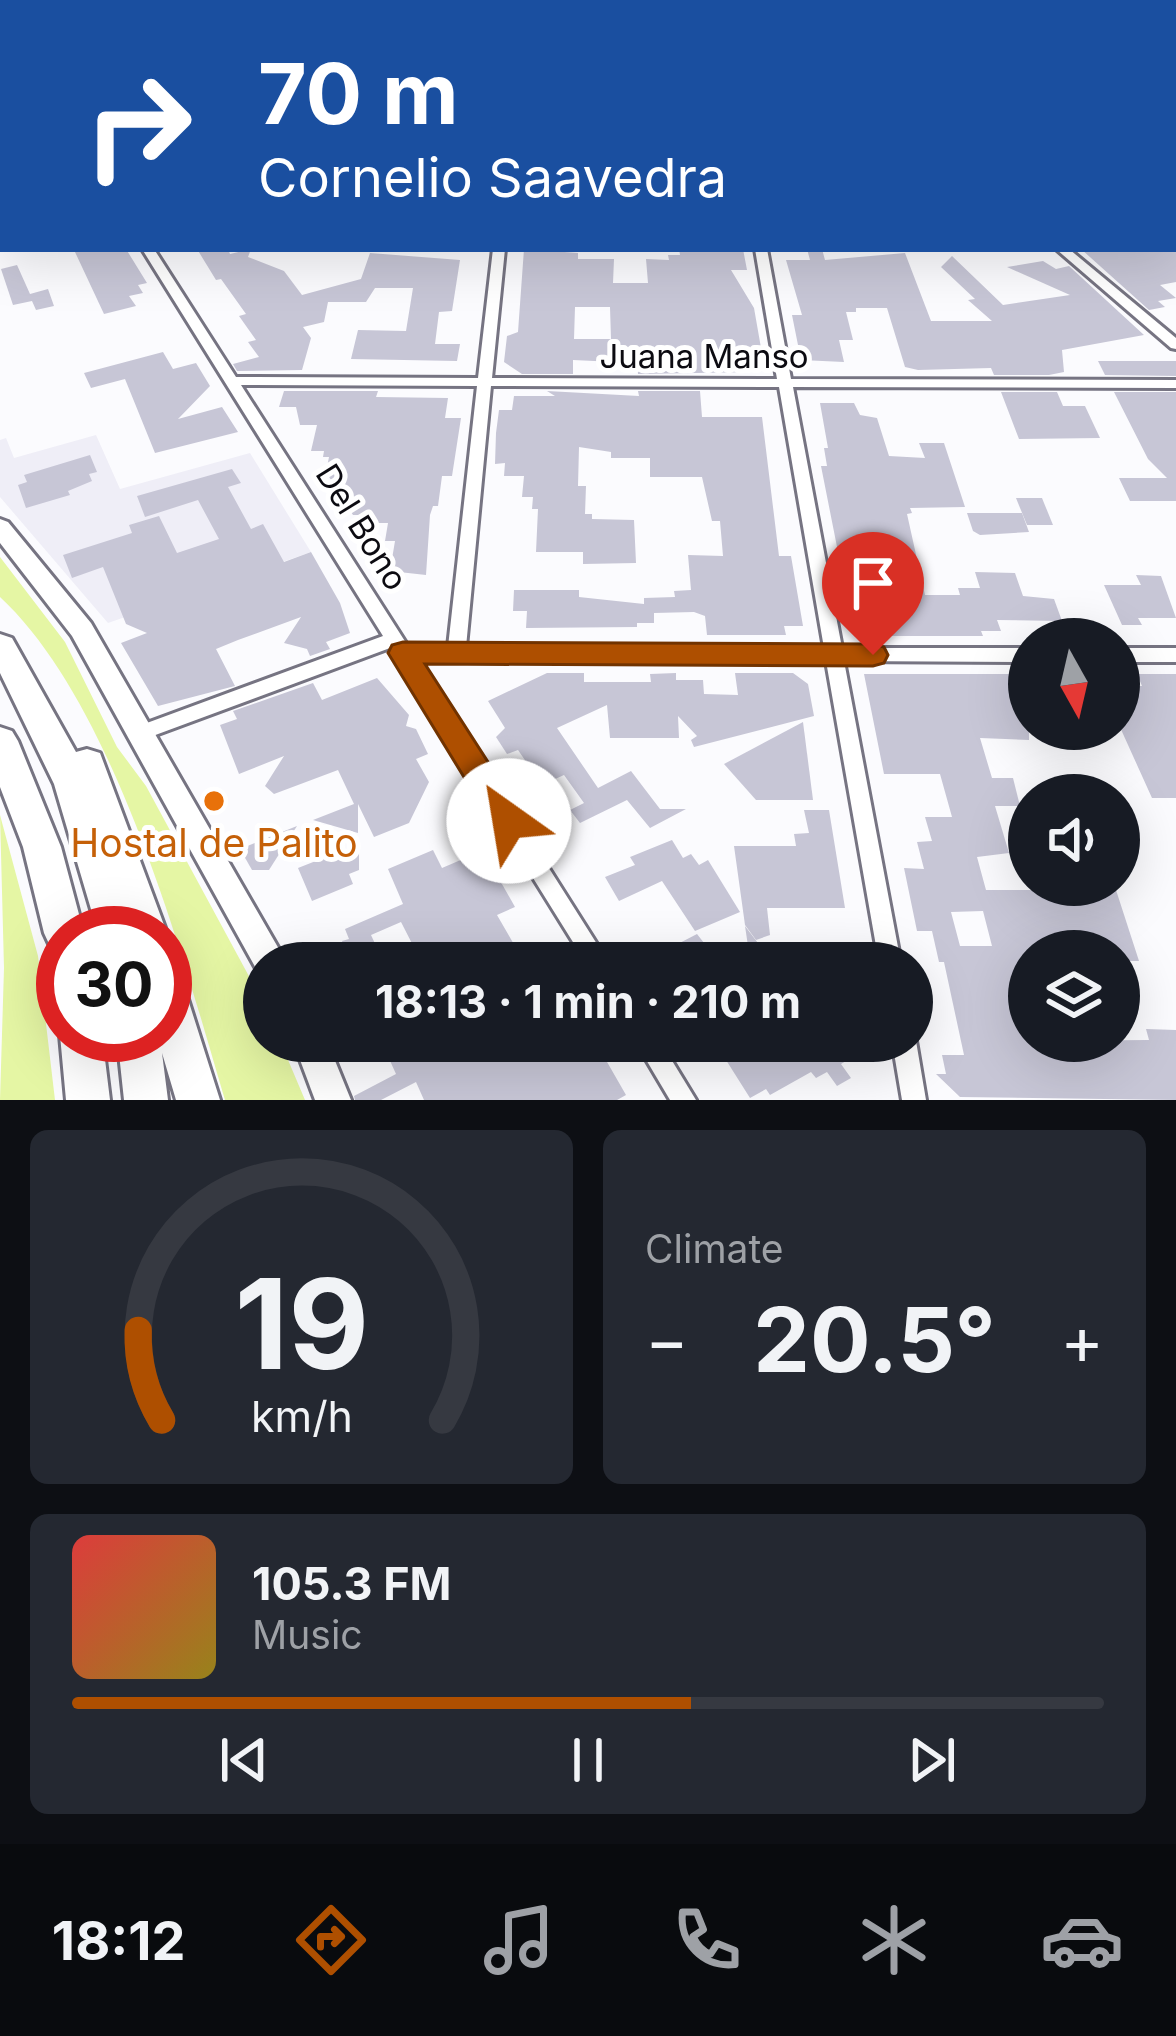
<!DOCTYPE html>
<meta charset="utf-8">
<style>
:root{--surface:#171b24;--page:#242831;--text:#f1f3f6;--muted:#9ea1a6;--line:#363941;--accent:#ae4f00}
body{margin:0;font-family:Inter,sans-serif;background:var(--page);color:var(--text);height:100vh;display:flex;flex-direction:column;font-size:45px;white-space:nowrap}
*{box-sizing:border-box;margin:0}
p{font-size:39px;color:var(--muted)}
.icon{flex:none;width:66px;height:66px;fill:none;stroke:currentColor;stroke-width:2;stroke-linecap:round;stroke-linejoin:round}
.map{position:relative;height:1100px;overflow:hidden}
.drawer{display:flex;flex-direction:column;gap:30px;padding:30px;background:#0d0f14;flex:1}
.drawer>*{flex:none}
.top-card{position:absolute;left:0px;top:0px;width:1176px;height:252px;box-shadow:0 12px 48px #0002;background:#1a4fa0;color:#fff;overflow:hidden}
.needle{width:78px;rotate:172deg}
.tools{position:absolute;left:1008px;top:618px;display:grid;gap:24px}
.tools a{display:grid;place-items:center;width:132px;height:132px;border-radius:50%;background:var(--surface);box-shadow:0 12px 48px #0002;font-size:60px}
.speed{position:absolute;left:36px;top:906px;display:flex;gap:24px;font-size:60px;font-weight:700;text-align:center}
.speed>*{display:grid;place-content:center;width:156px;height:156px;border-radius:50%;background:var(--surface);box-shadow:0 12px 48px #0002;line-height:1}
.speed .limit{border:18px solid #d22;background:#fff;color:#111}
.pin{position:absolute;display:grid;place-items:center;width:102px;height:102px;color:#fff;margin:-123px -51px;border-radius:50% 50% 50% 0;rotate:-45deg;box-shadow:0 0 12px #0007}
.pin .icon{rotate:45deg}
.me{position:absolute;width:132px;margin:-66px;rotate:328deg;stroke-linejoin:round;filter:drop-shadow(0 0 9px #0008)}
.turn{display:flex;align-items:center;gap:42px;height:252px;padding:0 60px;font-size:54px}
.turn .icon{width:156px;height:156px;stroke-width:2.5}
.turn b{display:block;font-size:84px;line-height:102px}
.big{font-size:90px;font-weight:700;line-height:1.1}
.drawer .card{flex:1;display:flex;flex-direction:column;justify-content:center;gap:18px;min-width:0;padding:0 42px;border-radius:18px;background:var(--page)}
.drawer .dial{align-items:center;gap:0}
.dial svg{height:312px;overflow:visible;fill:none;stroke:var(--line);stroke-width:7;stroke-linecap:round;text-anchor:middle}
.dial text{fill:var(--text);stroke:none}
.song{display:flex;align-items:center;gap:36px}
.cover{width:144px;height:144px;border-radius:18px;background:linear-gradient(135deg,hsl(0 70% 55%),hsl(50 70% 35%))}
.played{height:12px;border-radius:6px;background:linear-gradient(90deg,var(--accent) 60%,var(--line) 60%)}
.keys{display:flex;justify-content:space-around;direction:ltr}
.heat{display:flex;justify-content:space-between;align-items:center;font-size:66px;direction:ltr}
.drawer .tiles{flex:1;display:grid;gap:30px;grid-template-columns:1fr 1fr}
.card:last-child{grid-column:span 2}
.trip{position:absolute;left:243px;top:942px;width:690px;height:120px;border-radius:60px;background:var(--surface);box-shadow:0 12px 48px #0002;font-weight:700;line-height:120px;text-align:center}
.menu{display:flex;height:192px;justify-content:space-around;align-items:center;background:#090b0e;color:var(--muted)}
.menu .icon{width:84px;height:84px}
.menu .on{color:var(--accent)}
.menu b{font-size:54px;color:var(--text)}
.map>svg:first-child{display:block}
</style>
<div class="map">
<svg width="1176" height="1100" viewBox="0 0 1176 1100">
<rect width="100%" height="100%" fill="#fbfbfe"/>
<polygon fill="#efeef7" points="96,435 120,489 250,453 311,552 108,623 0,497 0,440 6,438 14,458"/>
<g fill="#e5f6a4">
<path d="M0,557L65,642L117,747L146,786L264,1004V1041H280L305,1100H225C181,951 114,703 0,597Z"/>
<polygon points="0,815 38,956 55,1100 0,1100 4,968"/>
</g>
<g fill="#c7c6d6" fill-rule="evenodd">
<polygon points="87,249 126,249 147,283 138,285 143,293 129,296 136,306 104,314 75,252"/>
<polygon points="197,249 228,249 230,254 251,249 248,257 284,271 302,295 361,279 370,253 460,260 452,311 439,312 435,344 460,344 457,361 351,359 358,330 406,331 413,288 375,288 366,302 328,302 324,322 303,327 311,338 302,370 237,371 233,364 259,357 248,342 256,340 239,316 246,314 221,279 216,280"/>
<path d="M524,249L578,253V259H614L613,283H648L646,259L669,260L668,255H680L679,249H743L747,270H731L754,308L764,365L753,372L638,374L637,363L573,360V374H522L504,362L507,336L518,332ZM575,307H610L611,339H574Z"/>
<polygon points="807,249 822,249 825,260 905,253 931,321 992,321 968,300 975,299 941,267 952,256 1003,305 1070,295 1007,267 1043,261 1056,269 1069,266 1144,335 1062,350 1064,372 1049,375 994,375 991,368 918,370 905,367 887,308 856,308 856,312 846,312 853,340 839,340 844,362 801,360 792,315 802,315 786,260 810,260"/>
<polygon points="1081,249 1176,249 1176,282 1160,285 1176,298 1158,301 1165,307 1149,310"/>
<polygon points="17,265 30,294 48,289 54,306 36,310 32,301 13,305 1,269"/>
<polygon points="163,352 173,369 196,363 210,386 178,419 222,407 238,432 155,453 125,379 91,388 84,373"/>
<polygon points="1098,361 1176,361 1176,376 1105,375"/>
<polygon points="284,391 378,391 376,397 448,398 445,418 461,418 452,476 442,476 438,506 433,506 430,515 426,575 390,571 395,541 385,541 388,523 368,523 369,515 353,515 326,472 329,457 323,457 324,451 311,451 317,425 300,425 296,407 279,407"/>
<polygon points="547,391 639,396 638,391 700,391 702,417 762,417 779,556 791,556 803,626 784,626 786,635 707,635 705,616 694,612 654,613 654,623 637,623 637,627 526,628 527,611 513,611 514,590 579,590 579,597 644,604 644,598 675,597 674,591 691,590 688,555 723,556 720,521 712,521 702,477 650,477 650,458 611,458 611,452 579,447 578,486 586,486 585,514 592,514 592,519 634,520 636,563 583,564 583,552 536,552 538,509 532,509 533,497 522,497 524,476 504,476 505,463 495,464 496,433 499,410 512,410 514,396 555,396"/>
<polygon points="1001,392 1057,392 1063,406 1085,406 1100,438 1019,439"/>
<polygon points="1114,392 1176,392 1176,501 1130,501 1119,478 1167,478 1148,459"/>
<polygon points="820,403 854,403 860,415 877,418 889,456 925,458 919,443 944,443 965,507 910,508 912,513 907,514 925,595 960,595 958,588 980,588 975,572 1015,573 1023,596 1054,599 1062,621 997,620 1001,631 981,631 983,636 871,636 853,627 850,612 863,612 858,589 879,589 871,557 839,557 821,466 827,466 824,448 828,448"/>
<polygon points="90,455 97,472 89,474 92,481 68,491 70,495 26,508 18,485 27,482 24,475"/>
<polygon points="232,469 241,483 228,487 251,529 263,524 284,562 311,552 340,603 350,633 326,642 330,649 310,656 307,649 284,643 301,617 238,640 216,649 235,686 158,706 121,643 147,633 126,624 103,567 72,578 63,555 132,533 129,525 159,516 177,553 219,539 198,500 145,517 137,496"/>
<polygon points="1016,498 1042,498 1053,525 1027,525"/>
<polygon points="967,513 1022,513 1029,532 980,535 973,531"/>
<polygon points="1136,575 1161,576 1176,618 1138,618 1142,625 1122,625 1104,585 1141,585"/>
<polygon points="547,673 584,673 584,682 651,682 650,674 676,673 676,680 703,680 704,694 738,695 735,673 793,673 808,684 814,716 694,747 691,740 697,736 678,716 679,738 610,738 607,705 557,728 598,788 631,771 660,809 686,809 650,828 627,800 580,823 570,810 584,803 564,775 542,785 518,750 507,754 496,737 505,728 488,701"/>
<path d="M864,674H1029V740L980,738L992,778H1013L1020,806H995L1009,853L977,857L986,890H1116L1139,961H1119V951H1029V1041L1149,1040L1146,1029L1176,1030V1100L960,1097L936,1074H946L942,1055H964L944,962H939L932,931H917L904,868L924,869L917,842L932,841L925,817H952L940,774H884ZM983,911L992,946H960L951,912Z"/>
<polygon points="1137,674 1176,674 1176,798 1152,798 1119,725 1119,686 1142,686"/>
<polygon points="377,678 409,715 406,726 416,729 428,754 416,759 429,782 409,823 374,837 358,804 358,833 313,820 354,804 338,770 274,794 265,786 284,756 239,774 220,725 237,719 233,711 313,683 322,700"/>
<polygon points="803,722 813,800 756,800 724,764"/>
<polygon points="804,810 829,810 845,908 767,908 770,935 756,940 745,925 734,846 796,846 794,834 809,833"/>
<polygon points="297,826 269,870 252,870 240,849"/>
<polygon points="672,840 683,858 691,854 699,865 708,860 740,912 695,931 662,881 619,901 605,877 635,865 630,857"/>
<polygon points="359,844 359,870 349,874 353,884 312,901 298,868"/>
<polygon points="433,850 442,868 477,853 483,864 489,861 515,907 497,915 516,948 521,945 524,951 538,945 549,963 422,963 401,922 371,935 384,963 351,963 342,941 349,939 345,929 403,904 388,869"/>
<polygon points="745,926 773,963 641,963 697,934 719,962 748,946"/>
<polygon points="338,1041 595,1041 626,1095 617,1100 424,1100 416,1082 381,1100 355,1100 354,1096 396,1074 382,1043 346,1060"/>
<polygon points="714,1041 879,1041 841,1064 851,1078 837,1086 827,1072 816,1078 811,1072 770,1095 766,1089 750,1098"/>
</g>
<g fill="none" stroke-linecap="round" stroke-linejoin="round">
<g stroke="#767482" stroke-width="6">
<g id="street">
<polygon points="190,0 198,0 199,3 191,3"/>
<polygon points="381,0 389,0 391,3 383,3"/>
<polygon points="624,0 633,0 635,3 626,3"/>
<polygon points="912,0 923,0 927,3 916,3"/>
<polygon points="0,11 3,12 3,22 0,21"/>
<polygon points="3,94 3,100 0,101 0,95"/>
<rect x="1173" y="97" width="3" height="6"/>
<polygon points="1173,149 1176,150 1176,157 1173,156"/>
<rect x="1173" y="170" width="3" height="8"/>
<rect x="1173" y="206" width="3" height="6"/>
<rect x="0" y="236" width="3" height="8"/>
<path d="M142,249H154L236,377L478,378L493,249H505L492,378L777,379L755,249H767L791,379L1176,380V388L793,387L842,648H1029V662L844,661L901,963H879L826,661L417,660L609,963H586L390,648L150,737L143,739L136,737L133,732L136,727L383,636ZM241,385L477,386L448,647L408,646ZM491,386L779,387L824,648L466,647Z"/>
<polygon points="1056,249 1069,249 1176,338 1176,349 1171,348"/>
<rect x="1119" y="648" width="57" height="14"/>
<polygon points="912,1033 916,1041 926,1100 902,1100 892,1041 912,1041"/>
<polygon points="635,1041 660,1041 696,1100 670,1100"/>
</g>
</g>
<g stroke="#767482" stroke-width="6">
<g id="secondary">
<polygon points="1018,0 1053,0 1056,3 1021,3"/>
<polygon points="1173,13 1176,14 1176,22 1173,21"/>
<polygon points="0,519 8,522 91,623 287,963 264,963 264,975 259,974 72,636 0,543"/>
<polygon points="293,1041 327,1041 351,1100 315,1100"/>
</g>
</g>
<g stroke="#767482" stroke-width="6">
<g id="highway">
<polygon points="0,634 12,638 76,752 87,749 100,753 167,933 165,937 165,933 98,933 54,784 0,673"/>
<polygon points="0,727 12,731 18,741 61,847 84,933 63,933 63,951 50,946 44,933 23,847 0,787"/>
<polygon points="165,974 180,979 186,993 220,1100 176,1100 162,1053 168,1100 124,1100 117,1035 165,1035"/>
<polygon points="63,1027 63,1035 102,1035 110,1100 66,1100 60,1035"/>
</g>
</g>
<use href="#street" fill="#fff" fill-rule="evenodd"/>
<use href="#secondary" fill="#fff" fill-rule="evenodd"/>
<use href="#highway" fill="#fff" fill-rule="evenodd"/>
</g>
<polygon fill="#ae4f00" stroke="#713300" stroke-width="3" points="403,642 873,644 884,647 888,655 884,663 873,666 425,664 526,821 521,831 509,835 497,831 388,653 392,645"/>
<circle fill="#e8710a" stroke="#fff" stroke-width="4.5" cx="214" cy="801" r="12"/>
<g text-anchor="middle" stroke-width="10" stroke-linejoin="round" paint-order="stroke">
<g font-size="33" fill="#0c0b11" stroke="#fff">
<text x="704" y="368">Juana Manso</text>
<text transform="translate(362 527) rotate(58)" y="12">Del Bono</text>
</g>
<g font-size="39" fill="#c56008" stroke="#fff">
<text x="214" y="857">Hostal de Palito</text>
</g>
</g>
</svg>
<div class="tools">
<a><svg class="needle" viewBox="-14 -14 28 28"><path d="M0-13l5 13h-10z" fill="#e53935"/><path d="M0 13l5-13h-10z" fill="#9ea1a6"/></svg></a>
<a><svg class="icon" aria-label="sound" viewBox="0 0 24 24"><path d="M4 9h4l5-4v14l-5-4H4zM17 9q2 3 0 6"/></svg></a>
<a><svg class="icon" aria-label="layers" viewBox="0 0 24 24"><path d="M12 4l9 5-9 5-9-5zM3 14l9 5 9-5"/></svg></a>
</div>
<div class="speed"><div class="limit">30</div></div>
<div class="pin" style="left:873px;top:655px;background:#d93025"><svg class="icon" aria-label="arrive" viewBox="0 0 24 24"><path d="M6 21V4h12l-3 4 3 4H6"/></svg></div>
<svg class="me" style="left:509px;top:821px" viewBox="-20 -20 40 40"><circle r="19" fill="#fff"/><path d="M0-13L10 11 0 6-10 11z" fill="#ae4f00"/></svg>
<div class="trip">18:13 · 1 min · 210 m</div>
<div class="top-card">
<div class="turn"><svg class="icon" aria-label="right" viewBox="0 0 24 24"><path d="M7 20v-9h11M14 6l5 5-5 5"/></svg><div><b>70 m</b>Cornelio Saavedra</div></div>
</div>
</div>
<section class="drawer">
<div class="tiles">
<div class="card dial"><svg viewBox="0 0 100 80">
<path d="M14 69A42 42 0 1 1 86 69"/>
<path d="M14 69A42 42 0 0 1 8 46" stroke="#ae4f00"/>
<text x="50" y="56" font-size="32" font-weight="700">19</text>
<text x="50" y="72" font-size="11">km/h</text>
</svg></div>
<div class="card"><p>Climate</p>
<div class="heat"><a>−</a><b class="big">20.5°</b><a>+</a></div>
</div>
<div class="card">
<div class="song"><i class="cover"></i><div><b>105.3 FM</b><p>Music</p></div></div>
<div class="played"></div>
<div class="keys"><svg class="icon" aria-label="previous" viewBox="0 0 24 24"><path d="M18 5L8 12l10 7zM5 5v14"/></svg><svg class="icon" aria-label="pause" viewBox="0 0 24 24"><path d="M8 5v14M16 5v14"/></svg><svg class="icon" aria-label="next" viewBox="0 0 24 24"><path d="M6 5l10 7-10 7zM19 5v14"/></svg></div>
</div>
</div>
</section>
<nav class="menu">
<b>18:12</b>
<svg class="icon on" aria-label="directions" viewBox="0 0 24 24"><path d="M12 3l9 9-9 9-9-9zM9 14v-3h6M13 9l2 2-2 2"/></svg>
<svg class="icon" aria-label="music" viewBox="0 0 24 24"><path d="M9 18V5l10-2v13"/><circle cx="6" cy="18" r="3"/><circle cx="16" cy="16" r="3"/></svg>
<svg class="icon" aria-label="phone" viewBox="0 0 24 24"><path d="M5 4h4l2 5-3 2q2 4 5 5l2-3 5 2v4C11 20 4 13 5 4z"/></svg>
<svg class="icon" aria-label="climate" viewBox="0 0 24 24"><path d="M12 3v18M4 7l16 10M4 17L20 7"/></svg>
<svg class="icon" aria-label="car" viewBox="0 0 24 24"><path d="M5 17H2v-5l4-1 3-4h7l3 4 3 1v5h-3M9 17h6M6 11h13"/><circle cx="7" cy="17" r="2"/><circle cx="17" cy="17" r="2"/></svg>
</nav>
